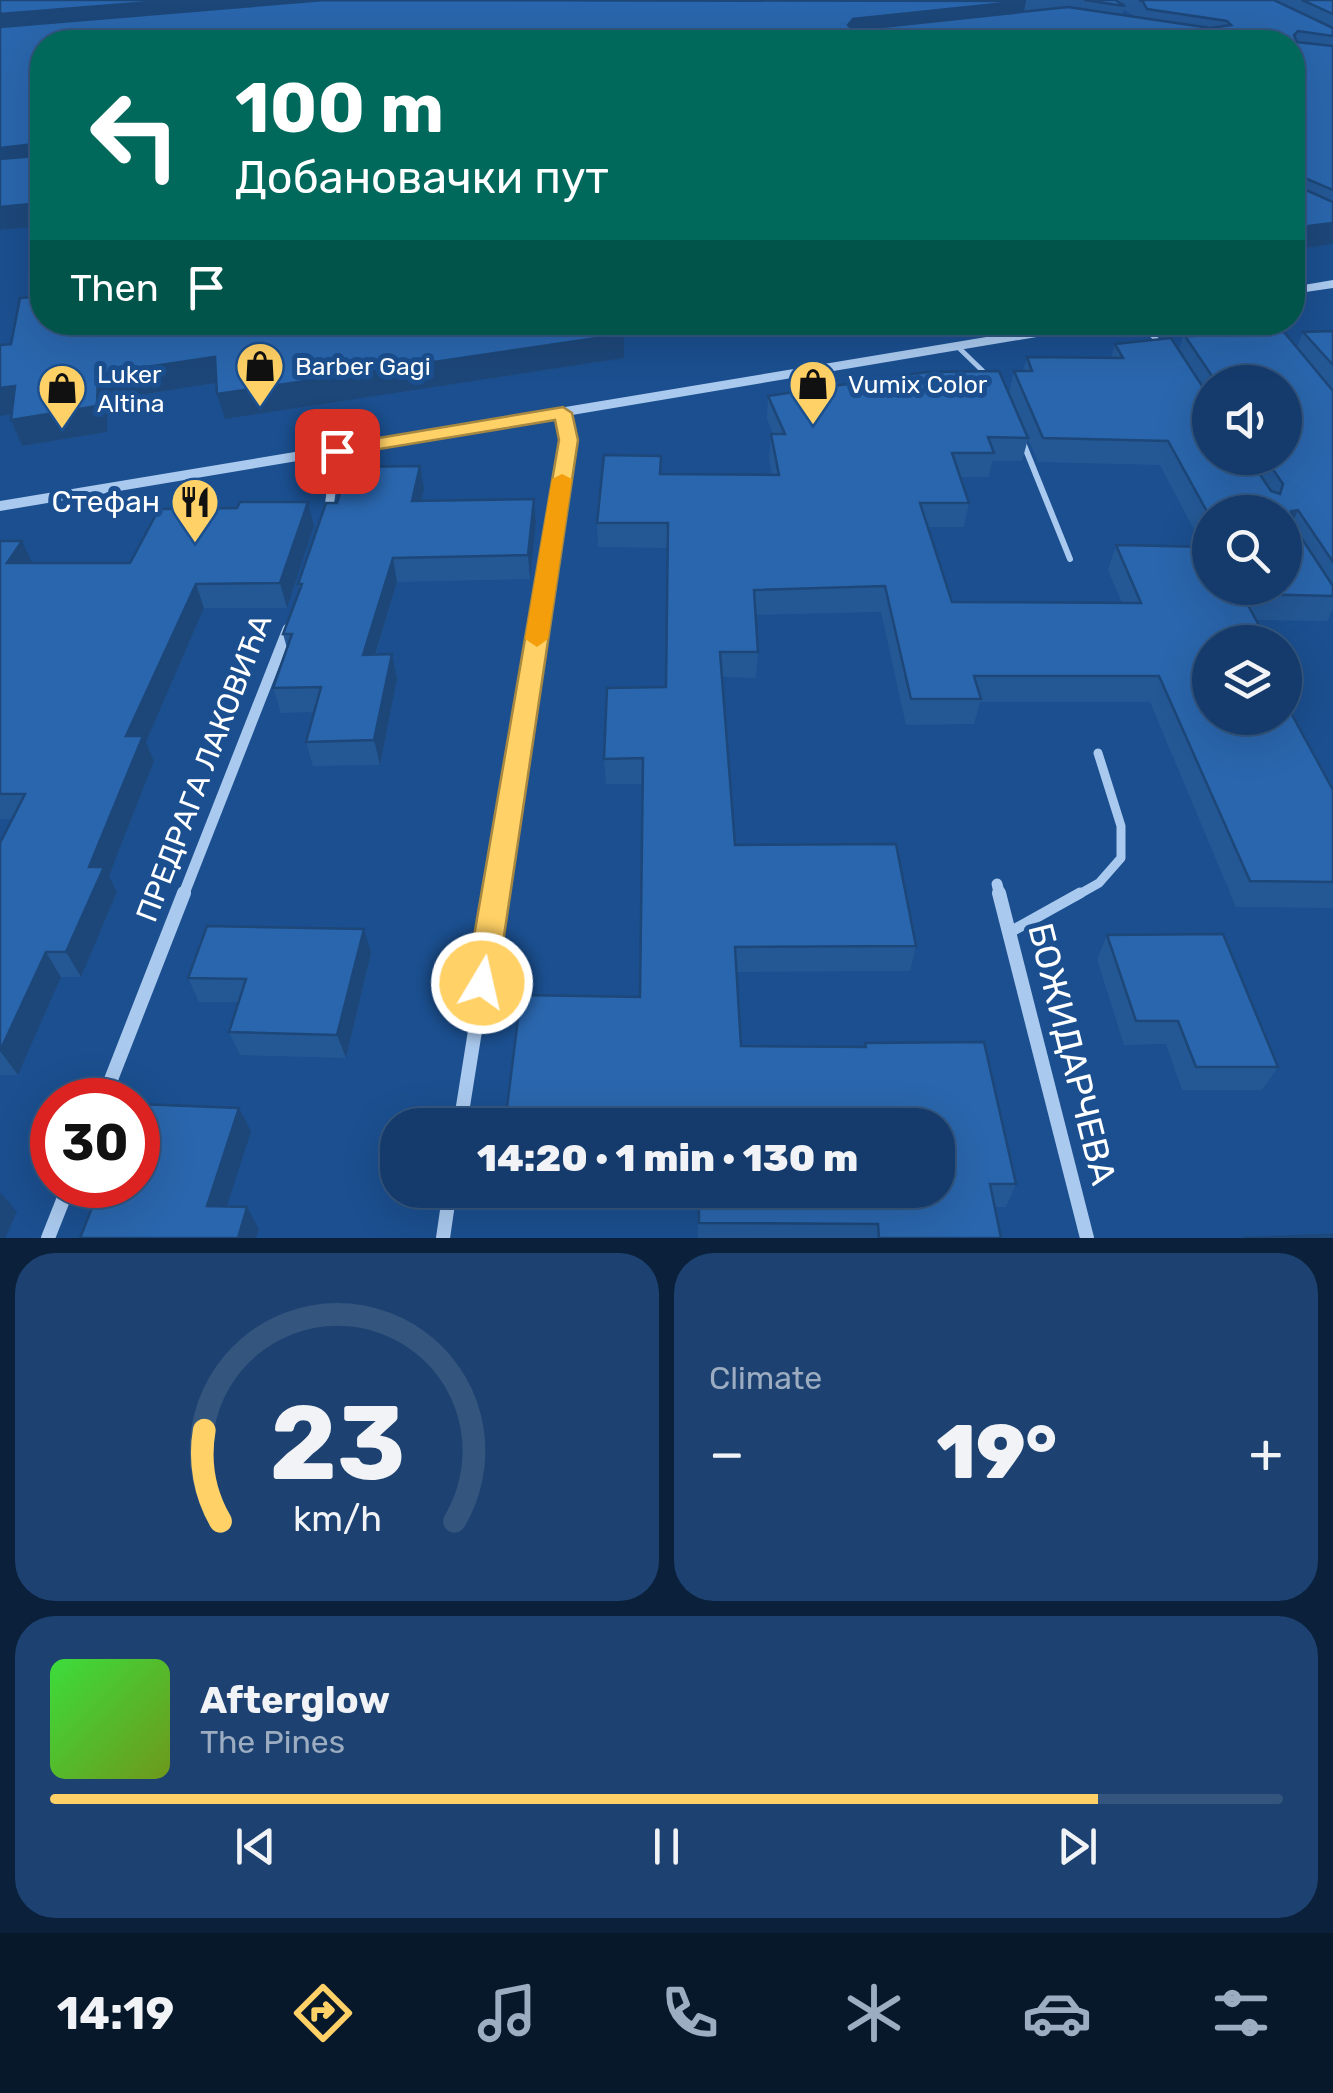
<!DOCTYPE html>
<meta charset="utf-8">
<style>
:root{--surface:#143b6b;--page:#1d4271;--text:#f1f3f6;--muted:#9dadc1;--line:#33557e;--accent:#ffd166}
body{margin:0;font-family:Rubik,sans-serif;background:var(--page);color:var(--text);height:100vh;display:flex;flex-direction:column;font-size:38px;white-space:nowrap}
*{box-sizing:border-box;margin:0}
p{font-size:32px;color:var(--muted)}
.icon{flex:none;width:55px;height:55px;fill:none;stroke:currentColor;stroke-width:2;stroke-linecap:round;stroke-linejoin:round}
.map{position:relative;height:1238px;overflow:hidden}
.sheet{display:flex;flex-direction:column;gap:15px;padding:15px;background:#0b203b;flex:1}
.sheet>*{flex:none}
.banner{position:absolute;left:30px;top:30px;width:1275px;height:305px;border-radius:40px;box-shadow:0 10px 40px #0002,0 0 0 2px var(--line);background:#00695c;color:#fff;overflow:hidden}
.buttons{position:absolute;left:1192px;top:365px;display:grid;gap:20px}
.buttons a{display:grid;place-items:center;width:110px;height:110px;border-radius:50%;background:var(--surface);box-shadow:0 10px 40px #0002,0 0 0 2px var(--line);font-size:50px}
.speed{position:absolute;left:30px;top:1078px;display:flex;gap:20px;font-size:50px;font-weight:700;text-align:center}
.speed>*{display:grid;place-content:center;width:130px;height:130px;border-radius:50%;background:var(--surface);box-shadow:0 10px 40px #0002,0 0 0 2px var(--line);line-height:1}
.speed .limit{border:15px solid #d22;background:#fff;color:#111}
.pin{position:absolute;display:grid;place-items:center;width:85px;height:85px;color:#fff;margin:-42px;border-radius:20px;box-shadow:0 5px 15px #0006}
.me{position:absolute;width:110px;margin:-55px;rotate:9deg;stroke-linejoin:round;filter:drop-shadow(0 0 8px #0008)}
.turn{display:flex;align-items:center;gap:35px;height:210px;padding:0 40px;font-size:45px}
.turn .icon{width:130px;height:130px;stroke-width:2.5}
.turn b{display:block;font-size:70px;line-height:85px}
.then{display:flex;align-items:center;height:95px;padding:0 40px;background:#0003;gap:20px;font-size:38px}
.big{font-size:75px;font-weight:800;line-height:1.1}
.sheet .tile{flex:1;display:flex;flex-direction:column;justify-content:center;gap:15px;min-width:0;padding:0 35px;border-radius:40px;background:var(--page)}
.sheet .dial{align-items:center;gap:0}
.dial svg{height:260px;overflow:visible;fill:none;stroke:var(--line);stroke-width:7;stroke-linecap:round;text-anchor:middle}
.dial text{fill:var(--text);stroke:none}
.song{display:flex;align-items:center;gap:30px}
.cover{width:120px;height:120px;border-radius:15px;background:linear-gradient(135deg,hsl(120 70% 55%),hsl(80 70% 35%))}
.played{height:10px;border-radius:5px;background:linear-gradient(90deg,var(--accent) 85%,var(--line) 85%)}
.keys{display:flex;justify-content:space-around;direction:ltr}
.heat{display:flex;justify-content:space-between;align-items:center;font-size:55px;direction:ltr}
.sheet .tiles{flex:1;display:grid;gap:15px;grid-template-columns:1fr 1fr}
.tile:last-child{grid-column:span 2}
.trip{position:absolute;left:380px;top:1108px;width:575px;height:100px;border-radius:40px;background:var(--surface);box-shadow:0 10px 40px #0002,0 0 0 2px var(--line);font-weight:800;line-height:100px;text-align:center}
.dock{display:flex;height:160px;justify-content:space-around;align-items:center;background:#08182b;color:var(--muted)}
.dock .icon{width:70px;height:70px}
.dock .current{color:var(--accent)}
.dock b{font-size:45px;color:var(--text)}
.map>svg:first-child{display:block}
</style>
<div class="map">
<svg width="1333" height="1238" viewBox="0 0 1333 1238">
<rect width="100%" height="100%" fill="#1b4f8f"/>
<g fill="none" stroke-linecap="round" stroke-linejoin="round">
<g stroke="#a9c9ee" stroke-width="5">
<polyline points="1139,322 1164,347"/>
<polyline points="958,347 991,379"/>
</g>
<polyline stroke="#a9c9ee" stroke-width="6" points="1022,440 1070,559"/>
<polyline stroke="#a9c9ee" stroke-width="9" points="1076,896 1099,883 1121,858 1121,826 1098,753"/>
<polyline stroke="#a9c9ee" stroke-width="11" points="1012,931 1080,893"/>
<polyline stroke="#a9c9ee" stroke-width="8" points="1259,322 1276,342"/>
<g stroke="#a9c9ee" stroke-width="9">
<polyline points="328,514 337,451"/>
<polyline points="540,624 569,439 563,413"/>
</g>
<g stroke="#a9c9ee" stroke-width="11">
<polyline points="997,884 1000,896"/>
<polyline points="183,896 288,629"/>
<polyline points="496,896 540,622"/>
</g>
<g stroke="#a9c9ee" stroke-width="14">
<polyline points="999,893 1087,1238"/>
<polyline points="103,1100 184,893"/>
<polyline points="460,1125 497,893"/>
<polyline points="48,1238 69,1185"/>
<polyline points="443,1238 450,1190"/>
</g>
<g fill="#a9c9ee" fill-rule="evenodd">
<polygon points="1333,280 1333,288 1292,294 1292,287"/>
<polygon points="1077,322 1108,322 1102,326 0,511 0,501"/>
</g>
</g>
<g fill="#245895" fill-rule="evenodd">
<path d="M0,0H1333V244L1292,250V42H42V322L624,358L225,419L217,383L108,400L107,432L22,446L11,414L0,416L11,344L31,297L39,226L0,230ZM1124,10L1133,15L1137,17L1122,15Z"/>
<path d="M1186,327L1244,333L1297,348L1303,332L1333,331V609L1327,621L1256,620L1210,642L1333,790V908L1236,907L1150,702H980L974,724L906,725L881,612L755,615L758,652L756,678L722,677L735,845L916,946L910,971L737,972L741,1046L865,1047V1043L1016,1184L1006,1207H995L1001,1238H698V1190H938V1125H505L521,995L640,997L643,784H606L604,759L666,687L668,548L598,547L597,523L661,474L772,475L769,458L771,434H773L767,419L768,396L1009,394L1014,371H1023L1027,357L1111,358L1115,344L1179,349ZM1210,382H1285V458H1210ZM1028,439L1038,462L1160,465L1203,547L1116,545L1108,570L1122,603L952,602L928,527H964L969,503L960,477H989L992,461H1022ZM1210,512L1285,588H1210Z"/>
<polygon points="424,489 421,501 534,499 536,522 530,579 397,582 376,655 397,679 380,765 313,766 306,742 314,712 281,713 273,688 287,648 283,634 299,591 298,584 337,503"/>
<polygon points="308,502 314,526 287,608 204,608 146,742 154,761 109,876 117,892 81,977 61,977 18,1075 0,1075 0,843 12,819 0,819 0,541 32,563 130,563 237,508"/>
<polygon points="1107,935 1278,1067 1262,1090 1182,1090 1166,1044 1124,1045 1097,959"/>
<polygon points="371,953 346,1058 240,1055 229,1032 238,1002 199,1002 188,978"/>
</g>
<g fill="#1d4779">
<polygon points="176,0 372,0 0,32 0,14"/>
<polygon points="1026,1 1023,17 851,36 848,25 853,19"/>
<polygon points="34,144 41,165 0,170 0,148"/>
<polygon points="42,203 42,226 0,230 0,207"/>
<polygon points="1333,223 1333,244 1292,250 1292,228"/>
<polygon points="624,334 624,358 225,419 217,394"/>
<polygon points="215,357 222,382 108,400 107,432 22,446 11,420 98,374"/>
<polygon points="15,386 26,412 0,416 0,388"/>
<polygon points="420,466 424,489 416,525 412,501"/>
<polygon points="534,499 536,522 530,579 528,555"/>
<polygon points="308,502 314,526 287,608 280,583"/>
<polygon points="1298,510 1287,535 1291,511"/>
<polygon points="22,541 33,565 7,563"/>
<polygon points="393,558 397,582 368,679 363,655"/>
<polygon points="196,584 204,608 146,742 154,761 109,876 117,892 81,977 66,952 126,736"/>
<polygon points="392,654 397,679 380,765 374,740"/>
<polygon points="364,929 371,953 346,1058 337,1035"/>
<polygon points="46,952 61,977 18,1075 0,1051"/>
<polygon points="239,1108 251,1131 220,1228 207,1206"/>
<polygon points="0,1192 17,1212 5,1238 0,1238"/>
<polygon points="247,1207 259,1229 256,1238 238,1238"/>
</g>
<g fill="#2a66ad" stroke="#1d4779" stroke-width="2.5">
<polygon points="0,0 176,0 0,14"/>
<polygon points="324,0 1026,1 853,19 848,25 854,30 1068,7 1210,28 1231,25 1227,21 1147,9 1143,2 1139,0 1274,0 1333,28 1333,36 1298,31 1294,35 1297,42 1333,46 1333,190 1300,176 1294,180 1297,186 1333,202 1333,223 1292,228 1292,42 42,42 42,322 618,322 624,334 217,394 215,357 98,374 97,406 11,420 15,386 0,388 0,345 11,344 20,298 31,297 42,203 0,207 0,159 35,156 41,149 34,144 0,148 0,27"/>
<polygon points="1084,0 1115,0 1125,6"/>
<polygon points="1302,0 1333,0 1333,14"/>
<polygon points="1186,327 1240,327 1244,333 1284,332 1333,391 1333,562 1298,510 1291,511 1289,519 1333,586 1333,596 1242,594 1268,642 1210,642 1210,718 1285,718 1285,702 1333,790 1333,882 1250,881 1159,676 974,676 981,699 911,699 885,586 754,590 758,652 720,652 735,845 896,844 916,946 735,947 741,1046 866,1047 865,1043 984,1042 1016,1184 990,1184 1001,1238 879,1238 878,1224 699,1223 699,1190 938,1190 938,1125 505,1123 521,995 640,997 643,758 604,759 607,688 666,687 668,523 597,523 604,455 661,456 660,474 779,475 771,434 785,434 768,396 927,372 999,371 1028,438 988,437 994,453 952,453 969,503 920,503 952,602 1141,603 1116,545 1210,547 1210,588 1285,588 1285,512 1210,512 1210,517 1168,441 1043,438 1014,371 1032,371 1027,357 1123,358 1115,344 1171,338 1210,398 1210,458 1249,458 1271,491 1280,494 1283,484 1265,458 1285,458 1285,382 1216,382 1185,336 1192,336"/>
<polygon points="1333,331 1333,365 1303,332"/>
<polygon points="420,466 412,501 534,499 528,555 393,558 363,655 392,654 374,740 306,742 321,687 273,688 292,634 283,634 302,584 298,584 326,503 337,503 348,467"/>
<polygon points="240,502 308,502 280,583 196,584 126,736 143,736 89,867 104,867 66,952 46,952 0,1051 0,843 25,794 0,794 0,541 22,541 7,563 130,563 159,509 237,508"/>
<polygon points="207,926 364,929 337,1035 229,1032 246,979 188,978"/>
<polygon points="1223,934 1278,1067 1196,1067 1178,1021 1136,1021 1107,935"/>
<polygon points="138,1104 239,1108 207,1206 247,1207 238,1238 80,1238 101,1185 138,1185"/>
<polygon points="1333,1235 1333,1238 1243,1238"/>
</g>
<polygon fill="#ffd166" stroke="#a68842" stroke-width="2.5" points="563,407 572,413 578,440 497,983 493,992 482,997 471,992 466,983 559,440 555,420 337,456 328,451 337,445"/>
<polygon fill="#f59e0b" points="562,474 572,479 548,639 537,647 525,639 552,479"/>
<defs>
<g id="shop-pin" transform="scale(2.5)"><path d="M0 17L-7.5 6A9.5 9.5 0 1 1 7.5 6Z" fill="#ffd166" stroke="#1b4f8f"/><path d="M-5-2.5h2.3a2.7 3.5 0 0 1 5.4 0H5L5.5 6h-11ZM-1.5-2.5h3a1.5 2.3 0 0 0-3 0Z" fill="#111"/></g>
<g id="restaurant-pin" transform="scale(2.5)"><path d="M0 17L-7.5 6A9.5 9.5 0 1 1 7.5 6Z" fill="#ffd166" stroke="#1b4f8f"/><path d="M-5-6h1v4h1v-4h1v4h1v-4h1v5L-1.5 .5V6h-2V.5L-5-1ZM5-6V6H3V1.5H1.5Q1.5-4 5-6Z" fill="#111"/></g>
</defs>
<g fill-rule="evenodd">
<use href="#shop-pin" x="260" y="366"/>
<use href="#shop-pin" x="813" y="384"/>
<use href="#shop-pin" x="62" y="388"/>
<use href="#restaurant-pin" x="195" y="502"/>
</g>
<g text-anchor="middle" stroke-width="10" stroke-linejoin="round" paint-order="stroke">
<g font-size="25" fill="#fff" stroke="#1b4f8f" text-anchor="start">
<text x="295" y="375">Barber Gagi</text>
<text x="97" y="383">Luker<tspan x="97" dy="29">Altina</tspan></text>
<text x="848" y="393">Vumix Color</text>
</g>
<g font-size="30" fill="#fff" stroke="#1b4f8f" text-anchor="end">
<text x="160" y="512">Стефан</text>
</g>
<g font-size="30" fill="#fff" stroke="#1b4f8f">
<text transform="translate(204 768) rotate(-69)" y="10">ПРЕДРАГА ЛАКОВИЋА</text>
</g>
<g font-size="35" fill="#fff" stroke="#1b4f8f">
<text transform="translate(1072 1054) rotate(76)" y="12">БОЖИДАРЧЕВА</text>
</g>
</g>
</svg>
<div class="buttons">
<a><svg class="icon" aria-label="sound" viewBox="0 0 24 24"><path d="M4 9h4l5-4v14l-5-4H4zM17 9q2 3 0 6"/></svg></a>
<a><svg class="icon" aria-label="search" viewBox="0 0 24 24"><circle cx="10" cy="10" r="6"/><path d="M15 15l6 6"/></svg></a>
<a><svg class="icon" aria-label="layers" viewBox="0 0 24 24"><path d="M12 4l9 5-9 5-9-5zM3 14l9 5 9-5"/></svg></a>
</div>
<div class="speed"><div class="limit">30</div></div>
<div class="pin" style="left:337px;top:451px;background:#d93025"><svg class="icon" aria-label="arrive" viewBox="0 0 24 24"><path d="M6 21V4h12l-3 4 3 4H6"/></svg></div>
<svg class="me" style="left:482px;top:983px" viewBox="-20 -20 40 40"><circle r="17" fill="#ffd166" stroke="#fff" stroke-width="3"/><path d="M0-11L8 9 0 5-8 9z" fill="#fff"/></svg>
<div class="trip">14:20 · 1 min · 130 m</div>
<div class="banner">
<div class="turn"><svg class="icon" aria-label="left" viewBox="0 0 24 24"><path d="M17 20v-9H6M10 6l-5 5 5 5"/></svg><div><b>100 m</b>Добановачки пут</div></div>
<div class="then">Then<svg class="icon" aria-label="arrive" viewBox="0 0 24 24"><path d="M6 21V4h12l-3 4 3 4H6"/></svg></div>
</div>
</div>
<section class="sheet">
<div class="tiles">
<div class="tile dial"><svg viewBox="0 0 100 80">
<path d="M14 69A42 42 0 1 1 86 69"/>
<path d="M14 69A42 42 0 0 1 9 41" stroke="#ffd166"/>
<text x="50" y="56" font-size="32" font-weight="700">23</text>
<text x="50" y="72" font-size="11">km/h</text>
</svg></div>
<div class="tile"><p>Climate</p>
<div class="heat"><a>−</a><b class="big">19°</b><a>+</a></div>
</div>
<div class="tile">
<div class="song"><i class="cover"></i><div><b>Afterglow</b><p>The Pines</p></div></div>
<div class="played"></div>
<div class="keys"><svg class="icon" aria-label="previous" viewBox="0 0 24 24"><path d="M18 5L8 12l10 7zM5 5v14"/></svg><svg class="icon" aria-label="pause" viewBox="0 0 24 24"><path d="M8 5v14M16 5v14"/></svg><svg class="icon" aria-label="next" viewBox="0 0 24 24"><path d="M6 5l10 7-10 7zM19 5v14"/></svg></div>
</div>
</div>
</section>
<nav class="dock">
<b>14:19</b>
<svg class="icon current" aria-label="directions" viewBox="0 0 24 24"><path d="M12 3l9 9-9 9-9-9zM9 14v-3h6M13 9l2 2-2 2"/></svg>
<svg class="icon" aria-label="music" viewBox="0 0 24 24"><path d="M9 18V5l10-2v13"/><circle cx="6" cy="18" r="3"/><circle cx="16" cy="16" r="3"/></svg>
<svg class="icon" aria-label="phone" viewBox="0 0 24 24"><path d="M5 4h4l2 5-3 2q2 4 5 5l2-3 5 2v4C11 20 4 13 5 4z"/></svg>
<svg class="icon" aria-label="climate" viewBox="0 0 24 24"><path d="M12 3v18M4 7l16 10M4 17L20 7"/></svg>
<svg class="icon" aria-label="car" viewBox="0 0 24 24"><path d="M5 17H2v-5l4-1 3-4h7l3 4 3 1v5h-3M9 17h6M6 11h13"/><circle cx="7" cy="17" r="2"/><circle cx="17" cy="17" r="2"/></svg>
<svg class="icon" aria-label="filters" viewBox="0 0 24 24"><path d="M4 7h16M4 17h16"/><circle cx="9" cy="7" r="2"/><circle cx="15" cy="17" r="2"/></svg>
</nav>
